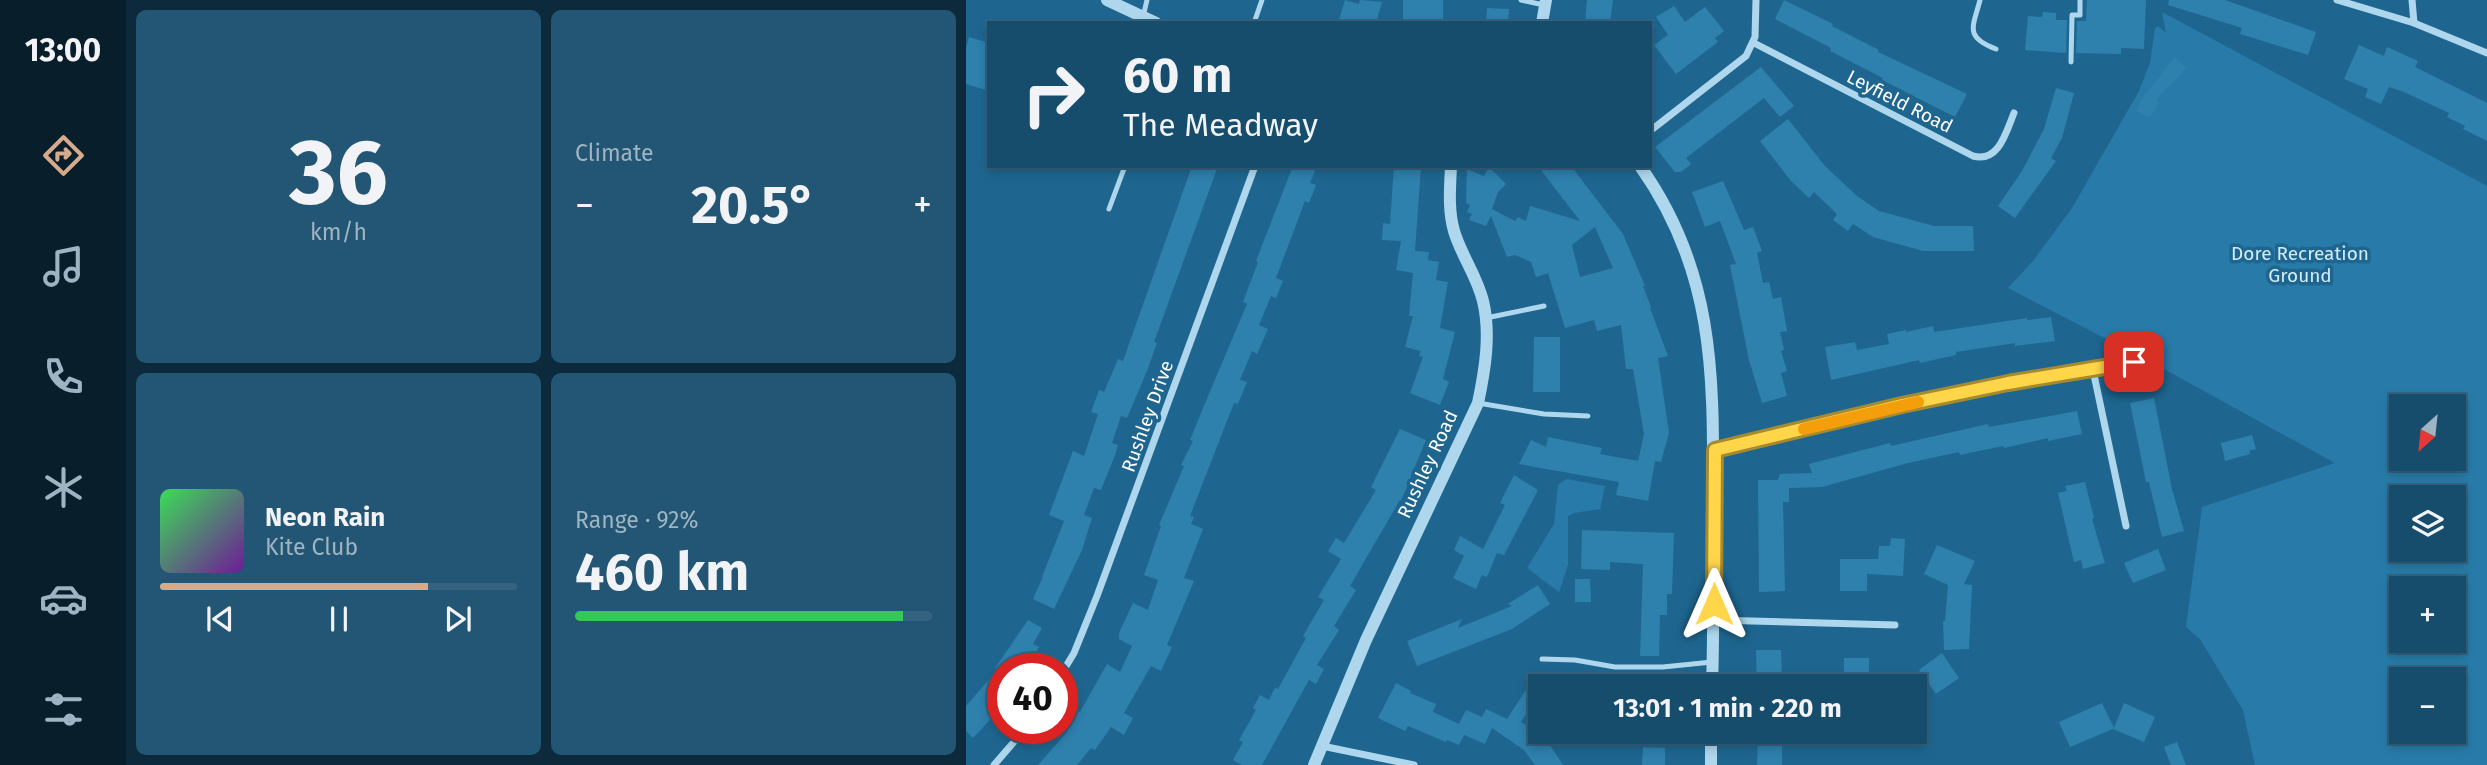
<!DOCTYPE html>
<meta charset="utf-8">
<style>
:root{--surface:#164c6c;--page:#235674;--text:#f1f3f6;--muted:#9eb4c2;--line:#35637f;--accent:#d6ab8b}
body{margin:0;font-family:"Fira Sans",sans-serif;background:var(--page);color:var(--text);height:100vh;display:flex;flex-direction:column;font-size:26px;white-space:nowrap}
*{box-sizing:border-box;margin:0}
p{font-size:23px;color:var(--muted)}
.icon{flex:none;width:38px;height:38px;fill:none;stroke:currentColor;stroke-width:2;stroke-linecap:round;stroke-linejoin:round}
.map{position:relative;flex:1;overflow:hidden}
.details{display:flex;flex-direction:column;gap:10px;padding:10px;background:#0c2a3b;width:840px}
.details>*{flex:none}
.top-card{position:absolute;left:21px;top:21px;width:665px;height:147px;border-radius:0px;box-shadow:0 4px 10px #0003,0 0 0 2px var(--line);background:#164c6c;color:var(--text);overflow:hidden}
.needle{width:46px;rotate:207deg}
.buttons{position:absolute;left:1423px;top:394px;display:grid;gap:14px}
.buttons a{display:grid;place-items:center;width:77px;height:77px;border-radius:0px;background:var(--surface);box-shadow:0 4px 10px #0003,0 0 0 2px var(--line);font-size:35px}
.speed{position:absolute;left:21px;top:653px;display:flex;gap:14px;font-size:35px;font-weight:700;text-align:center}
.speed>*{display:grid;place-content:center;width:91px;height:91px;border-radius:50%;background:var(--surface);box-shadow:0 4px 10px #0003,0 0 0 2px var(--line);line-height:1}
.speed .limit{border:10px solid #d22;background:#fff;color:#111}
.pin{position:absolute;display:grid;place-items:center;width:60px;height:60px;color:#fff;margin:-30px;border-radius:14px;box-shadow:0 4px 10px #0006}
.me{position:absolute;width:77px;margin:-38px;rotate:0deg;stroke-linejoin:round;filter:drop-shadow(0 0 5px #0008)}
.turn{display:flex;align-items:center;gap:24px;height:147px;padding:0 21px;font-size:32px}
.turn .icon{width:91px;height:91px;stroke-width:2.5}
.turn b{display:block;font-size:49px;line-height:60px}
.big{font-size:52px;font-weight:700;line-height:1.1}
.details .card{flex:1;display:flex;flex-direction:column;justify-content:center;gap:10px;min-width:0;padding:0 24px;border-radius:10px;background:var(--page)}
.details .dial{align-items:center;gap:0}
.dial b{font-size:91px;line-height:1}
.song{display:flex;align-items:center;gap:21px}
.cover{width:84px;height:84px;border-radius:10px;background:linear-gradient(135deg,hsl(130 70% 55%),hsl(280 70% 35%))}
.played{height:7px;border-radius:4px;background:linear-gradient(90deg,var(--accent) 75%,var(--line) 75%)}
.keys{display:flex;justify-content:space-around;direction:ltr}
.heat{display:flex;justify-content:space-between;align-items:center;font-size:38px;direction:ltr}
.charge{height:10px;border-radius:5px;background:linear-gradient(90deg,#34c759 92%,var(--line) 0)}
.details .tiles{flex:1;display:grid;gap:10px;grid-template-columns:repeat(2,1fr)}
.trip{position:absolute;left:562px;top:674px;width:399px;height:70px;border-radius:0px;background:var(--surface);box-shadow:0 4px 10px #0003,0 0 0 2px var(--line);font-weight:700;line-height:70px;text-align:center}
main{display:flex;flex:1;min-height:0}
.tab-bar{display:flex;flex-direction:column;width:126px;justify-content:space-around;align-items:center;background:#091e2b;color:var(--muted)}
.tab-bar .icon{width:49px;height:49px}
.tab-bar .on{color:var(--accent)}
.tab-bar b{font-size:32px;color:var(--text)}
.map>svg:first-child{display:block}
</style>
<main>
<nav class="tab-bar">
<b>13:00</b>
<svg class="icon on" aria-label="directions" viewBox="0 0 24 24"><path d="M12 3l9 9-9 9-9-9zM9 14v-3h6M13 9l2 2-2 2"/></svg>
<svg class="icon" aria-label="music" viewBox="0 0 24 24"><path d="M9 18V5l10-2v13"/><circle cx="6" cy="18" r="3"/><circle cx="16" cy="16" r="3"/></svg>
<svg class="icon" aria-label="phone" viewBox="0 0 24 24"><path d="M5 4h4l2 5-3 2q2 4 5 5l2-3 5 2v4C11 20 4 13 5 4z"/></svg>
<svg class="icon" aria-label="climate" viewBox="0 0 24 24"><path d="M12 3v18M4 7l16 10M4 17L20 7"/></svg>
<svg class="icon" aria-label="car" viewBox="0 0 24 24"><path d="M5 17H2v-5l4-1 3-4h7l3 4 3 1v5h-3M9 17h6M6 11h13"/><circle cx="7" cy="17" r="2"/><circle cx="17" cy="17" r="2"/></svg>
<svg class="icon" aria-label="filters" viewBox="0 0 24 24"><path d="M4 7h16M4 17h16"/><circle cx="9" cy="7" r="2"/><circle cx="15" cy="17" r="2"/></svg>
</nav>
<section class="details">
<div class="tiles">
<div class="card dial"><b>36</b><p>km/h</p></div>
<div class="card"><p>Climate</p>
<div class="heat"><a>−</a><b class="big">20.5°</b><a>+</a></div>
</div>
<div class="card">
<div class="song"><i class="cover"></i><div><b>Neon Rain</b><p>Kite Club</p></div></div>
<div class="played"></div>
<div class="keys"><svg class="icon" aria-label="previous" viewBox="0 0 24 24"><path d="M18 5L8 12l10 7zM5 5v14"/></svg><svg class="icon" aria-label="pause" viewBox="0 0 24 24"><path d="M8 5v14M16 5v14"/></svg><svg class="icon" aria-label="next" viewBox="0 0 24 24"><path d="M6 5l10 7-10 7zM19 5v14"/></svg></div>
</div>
<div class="card"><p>Range · 92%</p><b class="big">460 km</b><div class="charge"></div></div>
</div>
</section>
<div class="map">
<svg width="1521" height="765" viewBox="0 0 1521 765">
<rect width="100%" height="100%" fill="#1e6690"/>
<g fill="#287ba8" fill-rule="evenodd">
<path d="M1196,12L1521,186V765H1289L1277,710L1234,639L1220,627L1236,507L1369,463L1187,363L1042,288L1067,261L1106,208L1173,91L1184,63L1189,28L1192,26L1200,33ZM1435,406H1488V458H1435ZM1435,497H1488V550H1435ZM1435,588H1488V640H1435ZM1435,679H1488V732H1435Z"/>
<polygon points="600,479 639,486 634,509 608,513 602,516 602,565 593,592 561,568 588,524 592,485"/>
</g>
<g fill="#2e80ad" fill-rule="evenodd">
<polygon points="379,0 393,4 394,0 416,2 410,23 372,23"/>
<polygon points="437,0 477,0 477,20 437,19"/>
<polygon points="621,0 647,0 644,23 619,23"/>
<polygon points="818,0 867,24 866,26 913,50 912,52 1001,94 989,117 916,80 917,78 864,51 865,48 809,19"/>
<polygon points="1121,0 1180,0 1178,49 1155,48 1155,54 1110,53 1111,21 1120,21"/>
<polygon points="1203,0 1259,0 1350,32 1342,55 1274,34 1276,28 1202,5"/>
<polygon points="708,6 719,22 739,7 758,31 749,38 752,42 710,74 688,45 702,35 690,17"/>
<polygon points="521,8 543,9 542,23 520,23"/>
<polygon points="1077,12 1090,13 1090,20 1101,20 1100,53 1059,50 1062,16 1076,17"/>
<polygon points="3,37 23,43 23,91 0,84 0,48"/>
<polygon points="1393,45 1418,56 1421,47 1452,61 1449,67 1521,103 1521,141 1497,129 1499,126 1481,117 1483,113 1438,92 1423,87 1415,104 1399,97 1402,89 1378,79"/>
<polygon points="1209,57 1220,68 1190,100 1193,102 1184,118 1170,111 1175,100"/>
<polygon points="795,67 828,106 814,117 798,98 720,158 725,164 715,172 709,172 689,147"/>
<polygon points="1090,88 1108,93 1096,138 1085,158 1090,161 1049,218 1032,206 1056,171 1078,129"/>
<polygon points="822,119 859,166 891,196 913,211 968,226 1007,226 1008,251 957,251 907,237 887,224 882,231 867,220 871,214 848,192 843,198 825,181 794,141"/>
<polygon points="226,166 252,166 188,342 191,343 181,371 161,418 155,416 146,443 152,445 149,455 135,490 128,488 118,515 126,518 116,550 88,609 67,599 77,577 76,577 98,521 83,515 107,451 118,456 132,414 125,412 133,390 138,392 152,359 157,361"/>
<polygon points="327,166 351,166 344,183 350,185 343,203 339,201 310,278 317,281 310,298 305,296 293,325 302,329 291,354 286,351 274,380 281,382 272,404 268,403 224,516 228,517 225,524 237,529 218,578 228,581 201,645 206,647 195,671 185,666 158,713 167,718 158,735 145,727 129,750 125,748 111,765 72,765 102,731 99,729 112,711 114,712 141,664 154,672 166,646 153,639 153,633 167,603 182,610 192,580 178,575 195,526 193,525 218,466 215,465 227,441 224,440 237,408 281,304 277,302 292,262 290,261"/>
<polygon points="428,166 455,166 449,251 463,252 462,260 473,262 470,280 482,282 474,328 489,332 477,379 483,382 474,405 444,393 457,357 453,356 455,351 439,347 447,316 443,316 447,273 430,270 435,241 416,240 417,223 424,224"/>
<path d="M572,166H605L657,234L679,286H677L685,307L684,308L702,356L692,358L703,433L695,462L689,461L682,501L650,495L653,482L553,464L565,440L580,447L582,437L636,448L634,454L672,461L678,434L667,369H660L655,325L631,331L628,320L599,328L582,273L570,277L565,262L549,255L541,257L525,216L520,226L503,220L506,214L501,212L504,205L500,203L501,169L518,176L523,167L540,184L532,192L526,209L549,221L552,217L560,221L564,206L614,221ZM629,227L647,268L614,277L606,245Z"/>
<polygon points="757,181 778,230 787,227 796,251 791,253 797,283 803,282 807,299 815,297 821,331 814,332 818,350 815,351 821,371 815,373 821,396 796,403 783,360 764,265 770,264 754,221 739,227 726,192"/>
<polygon points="1085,317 1089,341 1049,346 1049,343 990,352 990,355 954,363 953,360 865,380 859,347 889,342 891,350 923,344 921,334 940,330 940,332 967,326 968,332 1061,318 1061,320"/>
<polygon points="568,337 594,337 594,392 567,392"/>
<polygon points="1188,398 1206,489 1218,531 1196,537 1183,482 1180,482 1164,403"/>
<polygon points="1111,411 1116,434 1082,441 1082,438 1038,448 1037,446 994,455 993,452 942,463 856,487 823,488 823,502 817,502 819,591 793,592 792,480 812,480 814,474 846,473 843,464 924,443 925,446 1022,424 1023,427"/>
<polygon points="434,429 460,440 435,501 434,500 384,586 390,590 368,626 373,630 351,665 358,669 350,684 343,680 296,765 276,765 267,760 277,742 273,740 290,710 287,708 294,695 303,700 309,688 312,689 340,638 337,636 358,600 352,597 375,559 362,551 370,538 378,543 410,490 405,487"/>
<polygon points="1286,435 1290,449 1283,451 1284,454 1259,461 1255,443"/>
<polygon points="548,475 572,490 538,555 531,553 521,577 516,575 510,589 487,578 498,556 488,550 494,536 517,549 539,505 534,503"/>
<polygon points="1119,482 1128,518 1126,519 1139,563 1117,569 1115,560 1108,562 1092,493 1101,491 1099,486"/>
<polygon points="616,530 708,533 706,594 701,594 701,615 694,615 693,656 674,656 677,564 644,562 644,570 615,569"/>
<polygon points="925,538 939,539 937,576 901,574 901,591 874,591 874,559 912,559 913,546 924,546"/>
<polygon points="971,545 1009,561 998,584 1006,585 1003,649 978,650 977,621 979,621 982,585 958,574"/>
<polygon points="1192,549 1200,570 1167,583 1158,563"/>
<polygon points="609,579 624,579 625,602 609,602"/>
<polygon points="572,585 584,604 546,629 451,666 441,641 496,619 492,628 546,606 542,604"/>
<polygon points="62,620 76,628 67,644 73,647 61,668 37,668 37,706 7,738 0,731 0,706 33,668 29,668"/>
<polygon points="790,650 815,650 816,683 791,684"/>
<polygon points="976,653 993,678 970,694 953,670"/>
<rect x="878" y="658" width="25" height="28"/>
<polygon points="430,683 445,691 444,693 470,704 467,712 493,724 500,710 516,717 520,709 541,719 564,684 574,690 574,693 555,722 578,736 597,765 569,765 558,750 526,728 519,744 498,735 493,745 481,740 480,742 442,726 439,731 412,718"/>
<polygon points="1136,703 1148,728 1158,703 1189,717 1178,742 1147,729 1104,747 1093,722"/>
<polygon points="792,740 816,740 816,765 791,765"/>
<polygon points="1211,742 1220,765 1205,765 1198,747"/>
<polygon points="677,747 699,748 699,765 676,765"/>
</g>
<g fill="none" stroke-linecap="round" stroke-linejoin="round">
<g stroke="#aed7ed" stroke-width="5">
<polyline points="555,0 578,5"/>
<path d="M1014,0C1007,27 998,37 1030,49"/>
<polyline points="177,17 181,0"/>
<polyline points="288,23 296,0"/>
<polyline points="1105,62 1106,15 1114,15 1114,0"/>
<polyline points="143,209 159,166"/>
<polyline points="520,318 578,306"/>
<polyline points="512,403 578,414 622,416"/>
<polyline points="576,659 609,660 649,667 697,667 746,662"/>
</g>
<g stroke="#aed7ed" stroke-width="7">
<polyline points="1371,0 1448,23 1521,53"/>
<polyline points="1446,0 1448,23"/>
<path d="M788,43L1007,156C1033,163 1040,132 1048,113"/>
<polyline points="684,131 780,56 789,37 790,0"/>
<polyline points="1127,370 1160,526"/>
<polyline points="749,450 936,405 1042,383 1168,362"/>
<polyline points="748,620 929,625"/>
<polyline points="96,673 108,653 131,596 289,166"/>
<polyline points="356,746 448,765"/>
<polyline points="28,765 60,728"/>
</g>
<g stroke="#aed7ed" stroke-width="12">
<polyline points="141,0 190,23"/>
<polyline points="576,23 580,0"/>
<path d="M674,166C753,277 747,387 747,515C747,572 748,629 746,686"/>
<path d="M348,765L400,640L512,403C519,370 525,334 517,301C511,276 495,255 488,231C482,210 484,188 485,166"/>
<polyline points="745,765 745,732"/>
</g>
</g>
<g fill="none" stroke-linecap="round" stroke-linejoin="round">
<g stroke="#a68a30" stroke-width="18">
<polyline id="route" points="748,604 749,450 936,405 1042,383 1168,362"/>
</g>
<use href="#route" stroke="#ffd54a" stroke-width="12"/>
<polyline stroke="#f59e0b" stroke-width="12" points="838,429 952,402"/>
</g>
<g text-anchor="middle" stroke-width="7" stroke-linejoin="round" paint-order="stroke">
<g font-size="19" fill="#fff" stroke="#1e6690">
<text transform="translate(934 101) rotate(27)" y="7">Leyfield Road</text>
<text transform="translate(181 416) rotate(-70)" y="7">Rushley Drive</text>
<text transform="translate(461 464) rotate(-65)" y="7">Rushley Road</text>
</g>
<g font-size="19" fill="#d3ecf9" stroke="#1e6690">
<text x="1334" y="260">Dore Recreation<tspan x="1334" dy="22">Ground</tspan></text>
</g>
</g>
</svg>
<div class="buttons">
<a><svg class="needle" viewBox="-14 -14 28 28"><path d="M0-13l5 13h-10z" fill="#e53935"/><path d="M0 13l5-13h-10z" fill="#9eb4c2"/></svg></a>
<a><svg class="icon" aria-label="layers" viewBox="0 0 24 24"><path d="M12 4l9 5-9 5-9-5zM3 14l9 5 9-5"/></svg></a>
<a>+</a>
<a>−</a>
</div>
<div class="speed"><div class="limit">40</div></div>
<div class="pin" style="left:1168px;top:362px;background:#d93025"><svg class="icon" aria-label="arrive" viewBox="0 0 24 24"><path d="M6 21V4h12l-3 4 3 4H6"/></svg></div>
<svg class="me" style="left:748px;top:604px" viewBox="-20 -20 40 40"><path d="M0-17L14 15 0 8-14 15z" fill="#ffd54a" stroke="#fff" stroke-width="4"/></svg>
<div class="trip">13:01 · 1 min · 220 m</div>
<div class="top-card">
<div class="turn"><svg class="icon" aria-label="right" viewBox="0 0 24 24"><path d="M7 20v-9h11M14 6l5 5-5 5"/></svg><div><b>60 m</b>The Meadway</div></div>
</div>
</div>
</main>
